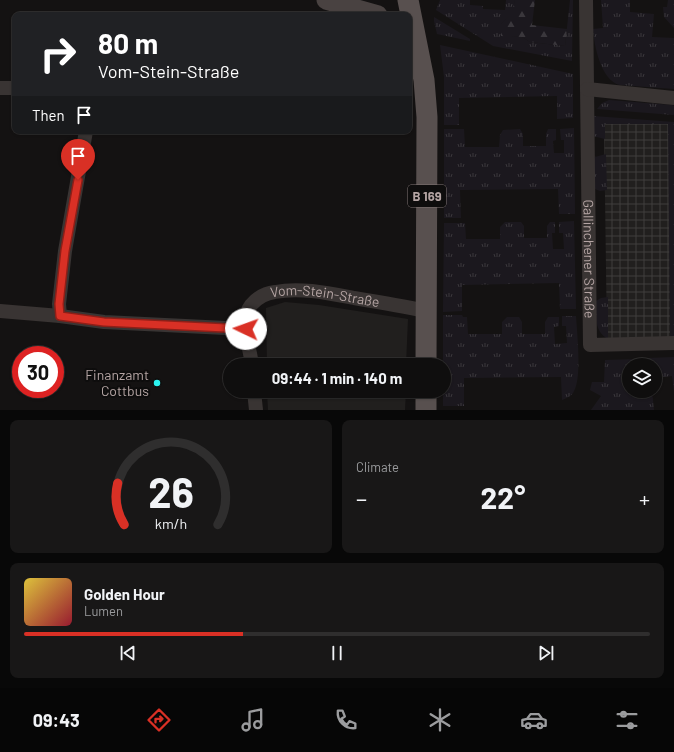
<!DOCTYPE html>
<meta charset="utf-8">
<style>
:root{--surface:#0f0e0e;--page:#181717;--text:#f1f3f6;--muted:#9b9c9e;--line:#2f2e2e;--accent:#d93025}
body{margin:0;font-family:Barlow,sans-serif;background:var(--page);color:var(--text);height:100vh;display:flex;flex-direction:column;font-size:15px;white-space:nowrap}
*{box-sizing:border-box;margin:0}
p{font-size:13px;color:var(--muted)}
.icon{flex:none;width:22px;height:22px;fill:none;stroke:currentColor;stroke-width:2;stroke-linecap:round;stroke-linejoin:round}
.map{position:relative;height:410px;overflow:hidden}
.drawer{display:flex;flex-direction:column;gap:10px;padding:10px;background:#080808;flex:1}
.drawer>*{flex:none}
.top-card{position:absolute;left:12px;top:12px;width:400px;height:122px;border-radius:8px;box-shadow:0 1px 3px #0004,0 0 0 1px var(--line);background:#202124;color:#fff;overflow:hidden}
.fabs{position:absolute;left:622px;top:358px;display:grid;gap:8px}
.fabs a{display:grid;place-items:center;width:40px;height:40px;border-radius:50%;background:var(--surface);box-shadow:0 1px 3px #0004,0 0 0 1px var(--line);font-size:20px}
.speed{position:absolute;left:12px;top:346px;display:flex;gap:8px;font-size:20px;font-weight:700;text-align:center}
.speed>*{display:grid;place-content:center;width:52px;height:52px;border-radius:50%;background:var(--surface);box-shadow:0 1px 3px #0004,0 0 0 1px var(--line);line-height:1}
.speed .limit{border:6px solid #d22;background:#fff;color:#111}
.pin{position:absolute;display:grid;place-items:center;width:34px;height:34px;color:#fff;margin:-41px -17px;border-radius:50% 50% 50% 0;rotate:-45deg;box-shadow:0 0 4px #0007}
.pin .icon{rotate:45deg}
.me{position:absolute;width:44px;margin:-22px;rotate:273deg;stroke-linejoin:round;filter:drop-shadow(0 0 3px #0008)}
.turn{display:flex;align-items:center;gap:14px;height:84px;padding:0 20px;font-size:18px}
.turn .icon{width:52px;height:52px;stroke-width:2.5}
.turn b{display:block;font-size:28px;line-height:34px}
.then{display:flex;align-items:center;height:38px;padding:0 20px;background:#0003;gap:8px;font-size:15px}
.big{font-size:30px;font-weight:700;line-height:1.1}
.drawer .tile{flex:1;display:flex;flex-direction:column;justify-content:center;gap:6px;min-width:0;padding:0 14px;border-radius:8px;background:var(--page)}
.drawer .dial{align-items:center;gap:0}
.dial svg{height:104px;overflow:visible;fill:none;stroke:var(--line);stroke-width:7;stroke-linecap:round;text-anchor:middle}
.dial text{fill:var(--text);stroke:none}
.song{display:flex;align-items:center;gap:12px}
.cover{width:48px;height:48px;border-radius:6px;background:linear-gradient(135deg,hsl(50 70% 55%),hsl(350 70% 35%))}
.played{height:4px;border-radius:2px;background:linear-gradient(90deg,var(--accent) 35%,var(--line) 35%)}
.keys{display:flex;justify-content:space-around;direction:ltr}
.heat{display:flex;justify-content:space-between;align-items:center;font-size:22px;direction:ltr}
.drawer .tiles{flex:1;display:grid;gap:10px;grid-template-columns:1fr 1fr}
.tile:last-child{grid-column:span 2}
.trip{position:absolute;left:223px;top:358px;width:228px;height:40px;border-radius:20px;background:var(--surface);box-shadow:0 1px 3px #0004,0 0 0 1px var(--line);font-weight:700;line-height:40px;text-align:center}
.tab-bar{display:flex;height:64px;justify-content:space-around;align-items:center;background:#060606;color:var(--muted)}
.tab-bar .icon{width:28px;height:28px}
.tab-bar .active{color:var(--accent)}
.tab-bar b{font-size:18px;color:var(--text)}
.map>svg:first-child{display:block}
</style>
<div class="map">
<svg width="674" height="410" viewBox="0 0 674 410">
<defs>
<pattern id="industrial-grid" width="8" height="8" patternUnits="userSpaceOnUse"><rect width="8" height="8" fill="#211f1e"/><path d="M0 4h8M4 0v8" fill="none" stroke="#3f3d3c"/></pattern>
<pattern id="grass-tufts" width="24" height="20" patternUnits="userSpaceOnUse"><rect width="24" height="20" fill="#1b181e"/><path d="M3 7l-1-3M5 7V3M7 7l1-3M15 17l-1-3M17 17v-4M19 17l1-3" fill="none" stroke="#3a373c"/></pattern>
<pattern id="forest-firs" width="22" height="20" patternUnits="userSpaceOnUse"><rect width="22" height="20" fill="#1b181e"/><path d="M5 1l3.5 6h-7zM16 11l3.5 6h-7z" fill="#3a373c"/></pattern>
</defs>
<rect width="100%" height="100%" fill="#141212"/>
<g fill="#211f1e">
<polygon points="285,302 319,305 408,319 406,365 267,365 266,308"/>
<polygon points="267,391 406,391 405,410 268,410"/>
</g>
<polygon fill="url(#industrial-grid)" points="604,123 670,123 673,337 607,339"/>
<g fill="url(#grass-tufts)">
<polygon points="440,0 470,0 470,5 483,6 483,9 505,10 506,0 515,0 513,12 501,24 501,35 522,37 530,42 565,46 570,0 573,0 572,61 493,46 436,10"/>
<path d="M601,0H630V12L654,14L652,37L674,38V89L620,85C601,81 594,45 593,29L603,28Z"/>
<polygon points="668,0 674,0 674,28 664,17 663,7 667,7"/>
<polygon points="434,17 470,39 470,41 437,34 434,21"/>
<polygon points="440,45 573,74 573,118 557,119 557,96 459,98 459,125 444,125 444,77"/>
<polygon points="609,100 672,105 674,106 674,115 597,109 602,103"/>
<polygon points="593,116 674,122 674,337 670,338 668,124 605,124 605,139 593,136"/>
<polygon points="574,128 575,214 559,214 558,189 460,190 461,218 444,218 444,129 464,129 465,147 499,147 500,135 503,130 520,129 523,134 523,146 546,146 546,134 548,129 556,129 556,140 553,141 554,153 564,153 564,140 561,140 560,129"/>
<polygon points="606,154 607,190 600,191 595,189 593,163 595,157"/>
<polygon points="574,221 576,309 560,309 559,283 462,285 462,311 443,312 444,223 465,223 466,239 500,239 500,227 505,222 521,222 524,226 524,238 547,238 547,226 550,222 555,222 555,233 552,233 553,249 564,249 563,233 559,233 559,222"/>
<path d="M608,297V339C593,330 597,316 596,301L601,298Z"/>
<path d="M443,315H462L463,317H467L468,334H502V322L507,317H519L522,322V334H545V322L548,317H559V326L554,327L555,344L567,343L566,326H562V316H576C577,333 582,377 574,391C572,396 567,398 562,400L561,377L464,378V406H443Z"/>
<polygon points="674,357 674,392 672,376 655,378 655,365 649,365 648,358"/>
<polygon points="640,359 641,365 629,365 629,391 652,391 654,410 591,410 601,396 590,390 592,382 604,382 605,360"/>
</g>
<polygon fill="url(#forest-firs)" points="515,0 535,0 532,25 567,29 565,46 530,42 522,37 501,36 501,24 512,12"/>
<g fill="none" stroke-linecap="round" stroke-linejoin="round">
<g stroke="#393433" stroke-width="14">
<path id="s1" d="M586,0L590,345L674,343"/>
<polyline points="0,88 15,88"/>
<polyline points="587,89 674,98"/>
<polyline points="0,311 60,316 104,322 246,329"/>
<polyline points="60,316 59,304 65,251 86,131"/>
<path id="s2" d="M252,365C250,347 239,321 251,305C257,298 266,293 275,292C300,287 328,293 354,298C378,302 402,306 426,311"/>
<polyline points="254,391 256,410"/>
</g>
<polyline stroke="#494241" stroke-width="19" points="326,0 378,15"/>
<g stroke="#58504f" stroke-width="21">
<polyline points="408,0 424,80 427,117 426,365"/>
<polyline points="426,391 426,410"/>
</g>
</g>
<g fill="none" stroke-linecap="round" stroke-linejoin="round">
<g stroke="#8d1f18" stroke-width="10">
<polyline id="route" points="78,180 65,251 59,304 60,316 104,322 246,329"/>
</g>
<use href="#route" stroke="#d93025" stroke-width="7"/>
</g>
<circle fill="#2bf2f0" stroke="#0e0d0d" stroke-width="1.5" cx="157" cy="383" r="4"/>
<g text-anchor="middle" stroke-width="4" stroke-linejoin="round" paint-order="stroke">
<rect fill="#0e0d0d" stroke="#827776" stroke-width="1" x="408" y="185" width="38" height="22" rx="3"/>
<g font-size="13" font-weight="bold" fill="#b4a4a3">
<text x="427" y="201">B 169</text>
</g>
<g font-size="14" fill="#b4a4a3" stroke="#0e0d0d">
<text dy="5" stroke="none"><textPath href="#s1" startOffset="259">Gallinchener Straße</textPath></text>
<text dy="5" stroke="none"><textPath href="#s2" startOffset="140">Vom-Stein-Straße</textPath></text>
</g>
<g font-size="14" fill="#b4a4a3" stroke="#0e0d0d" text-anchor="end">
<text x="149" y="380">Finanzamt<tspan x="149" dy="16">Cottbus</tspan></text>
</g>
</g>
</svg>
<div class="fabs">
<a><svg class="icon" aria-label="layers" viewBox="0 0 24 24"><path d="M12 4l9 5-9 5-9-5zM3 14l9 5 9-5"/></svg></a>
</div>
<div class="speed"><div class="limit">30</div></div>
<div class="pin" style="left:78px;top:180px;background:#d93025"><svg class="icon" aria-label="arrive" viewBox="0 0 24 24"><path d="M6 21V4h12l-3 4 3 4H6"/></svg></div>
<svg class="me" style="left:246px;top:329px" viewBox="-20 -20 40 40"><circle r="19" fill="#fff"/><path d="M0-13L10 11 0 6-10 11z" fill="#d93025"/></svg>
<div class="trip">09:44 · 1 min · 140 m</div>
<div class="top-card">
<div class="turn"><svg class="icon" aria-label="right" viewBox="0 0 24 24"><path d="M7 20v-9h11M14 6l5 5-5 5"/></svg><div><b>80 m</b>Vom-Stein-Straße</div></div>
<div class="then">Then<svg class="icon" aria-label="arrive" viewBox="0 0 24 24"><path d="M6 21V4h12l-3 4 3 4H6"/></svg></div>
</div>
</div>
<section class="drawer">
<div class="tiles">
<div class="tile dial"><svg viewBox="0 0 100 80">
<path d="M14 69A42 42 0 1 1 86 69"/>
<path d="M14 69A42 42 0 0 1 9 37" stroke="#d93025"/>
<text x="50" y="56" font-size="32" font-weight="700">26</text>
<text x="50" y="72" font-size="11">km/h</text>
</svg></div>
<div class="tile"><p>Climate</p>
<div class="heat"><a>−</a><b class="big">22°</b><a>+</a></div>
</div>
<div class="tile">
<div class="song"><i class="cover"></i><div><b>Golden Hour</b><p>Lumen</p></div></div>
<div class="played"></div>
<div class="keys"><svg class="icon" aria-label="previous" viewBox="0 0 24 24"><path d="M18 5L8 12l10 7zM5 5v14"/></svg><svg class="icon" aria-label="pause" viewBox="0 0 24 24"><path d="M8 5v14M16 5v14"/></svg><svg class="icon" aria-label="next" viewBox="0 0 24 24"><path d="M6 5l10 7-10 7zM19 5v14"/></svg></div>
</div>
</div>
</section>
<nav class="tab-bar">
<b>09:43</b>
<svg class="icon active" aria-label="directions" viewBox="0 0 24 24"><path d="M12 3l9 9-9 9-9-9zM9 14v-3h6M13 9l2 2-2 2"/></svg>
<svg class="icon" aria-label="music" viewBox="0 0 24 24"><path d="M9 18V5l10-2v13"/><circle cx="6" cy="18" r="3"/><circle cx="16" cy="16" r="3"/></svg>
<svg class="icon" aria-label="phone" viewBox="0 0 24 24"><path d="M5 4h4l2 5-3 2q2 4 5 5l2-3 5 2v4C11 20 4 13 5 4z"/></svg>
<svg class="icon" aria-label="climate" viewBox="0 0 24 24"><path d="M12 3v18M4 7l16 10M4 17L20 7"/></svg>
<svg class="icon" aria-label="car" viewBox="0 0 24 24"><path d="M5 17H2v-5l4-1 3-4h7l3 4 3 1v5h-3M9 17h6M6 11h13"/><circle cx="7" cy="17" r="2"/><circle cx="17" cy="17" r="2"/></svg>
<svg class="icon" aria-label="filters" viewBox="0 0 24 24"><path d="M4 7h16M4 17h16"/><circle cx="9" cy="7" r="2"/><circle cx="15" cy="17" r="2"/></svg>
</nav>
